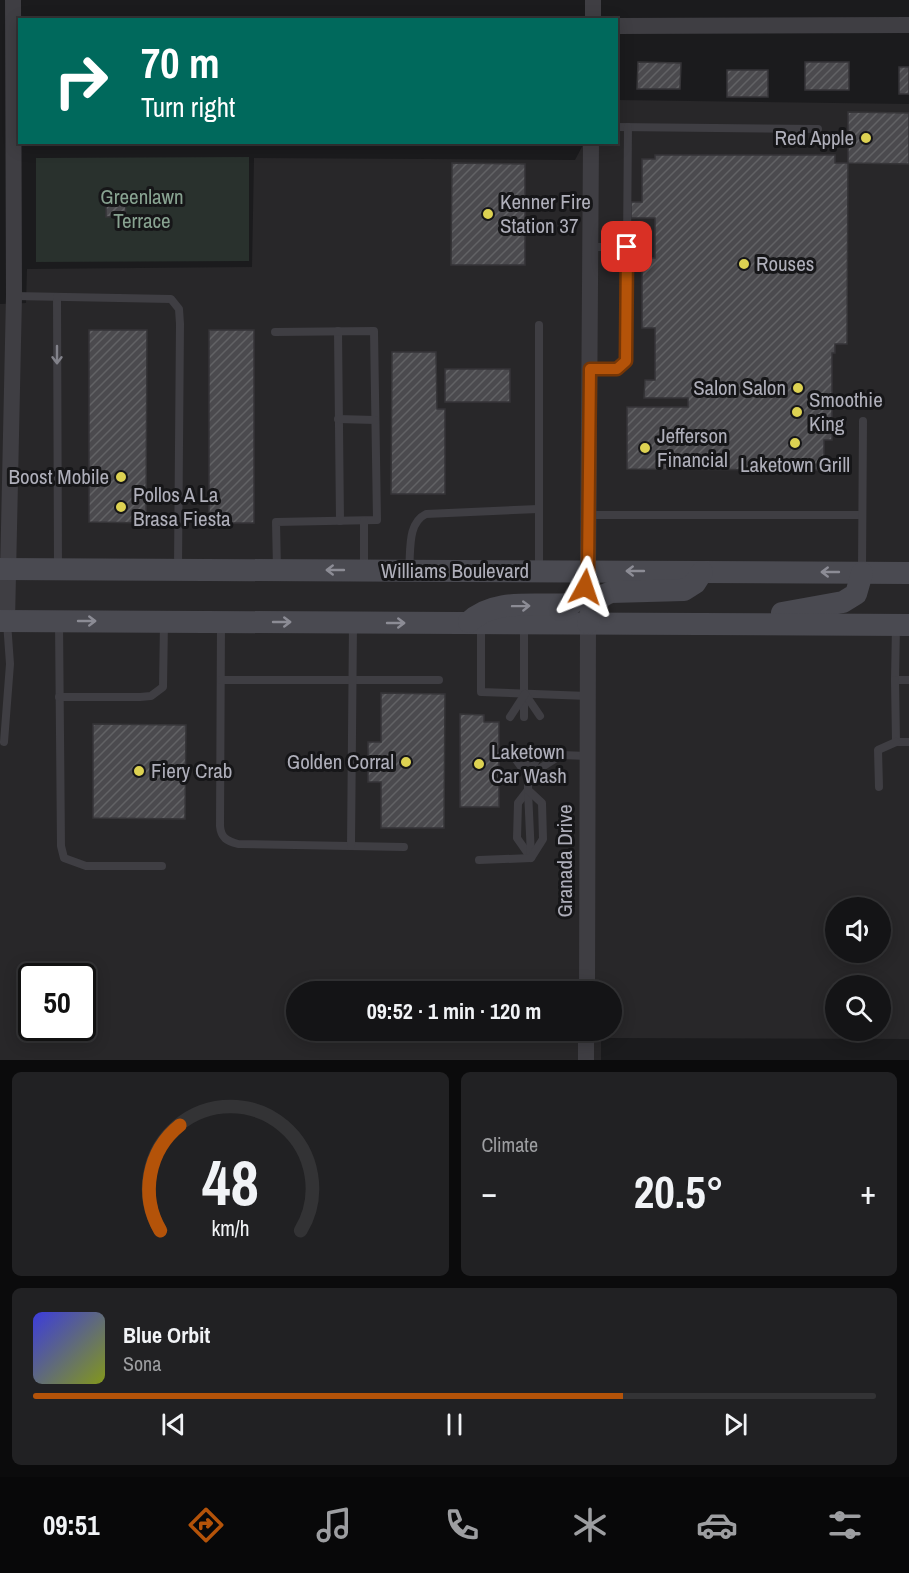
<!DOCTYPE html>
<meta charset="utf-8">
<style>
:root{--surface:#141416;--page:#212123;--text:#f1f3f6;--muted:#9d9ea1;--line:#333335;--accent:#b45309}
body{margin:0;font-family:"Archivo Narrow",sans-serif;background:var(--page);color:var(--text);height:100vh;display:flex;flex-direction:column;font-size:22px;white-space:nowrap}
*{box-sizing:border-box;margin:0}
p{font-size:20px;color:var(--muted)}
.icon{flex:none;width:33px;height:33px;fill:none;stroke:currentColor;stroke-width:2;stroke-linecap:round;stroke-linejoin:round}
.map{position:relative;height:1060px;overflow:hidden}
.details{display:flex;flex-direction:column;gap:12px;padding:12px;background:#0b0b0c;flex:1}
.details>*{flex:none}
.hud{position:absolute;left:18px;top:18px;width:600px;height:126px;border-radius:0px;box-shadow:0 3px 15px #0003,0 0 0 2px var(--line);background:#00695c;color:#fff;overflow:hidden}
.buttons{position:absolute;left:825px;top:897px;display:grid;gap:12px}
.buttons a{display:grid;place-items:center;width:66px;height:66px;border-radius:50%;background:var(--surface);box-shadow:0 3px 15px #0003,0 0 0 2px var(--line);font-size:30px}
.speed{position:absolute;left:18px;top:963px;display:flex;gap:12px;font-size:30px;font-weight:700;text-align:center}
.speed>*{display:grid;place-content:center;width:78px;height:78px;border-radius:50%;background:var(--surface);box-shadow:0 3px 15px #0003,0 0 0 2px var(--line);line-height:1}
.speed .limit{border:3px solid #111;border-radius:9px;background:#fff;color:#111}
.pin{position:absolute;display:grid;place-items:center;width:51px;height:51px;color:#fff;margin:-26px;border-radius:12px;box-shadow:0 3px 9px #0006}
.me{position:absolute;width:66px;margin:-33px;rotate:5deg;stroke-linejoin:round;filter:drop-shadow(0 0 4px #0008)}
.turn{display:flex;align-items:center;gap:21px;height:126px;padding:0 24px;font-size:27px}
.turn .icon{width:78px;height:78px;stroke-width:2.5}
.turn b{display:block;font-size:42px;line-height:51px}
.big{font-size:45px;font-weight:700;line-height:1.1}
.details .card{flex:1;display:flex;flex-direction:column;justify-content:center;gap:9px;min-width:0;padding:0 21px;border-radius:9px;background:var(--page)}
.details .dial{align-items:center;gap:0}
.dial svg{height:156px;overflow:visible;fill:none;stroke:var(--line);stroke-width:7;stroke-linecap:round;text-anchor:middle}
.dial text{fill:var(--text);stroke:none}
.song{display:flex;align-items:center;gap:18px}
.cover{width:72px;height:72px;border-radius:9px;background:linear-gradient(135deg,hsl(240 70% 55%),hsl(70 70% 35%))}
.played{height:6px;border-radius:3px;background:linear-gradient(90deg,var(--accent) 70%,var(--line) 70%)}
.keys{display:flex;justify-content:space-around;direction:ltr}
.heat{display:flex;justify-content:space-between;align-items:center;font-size:33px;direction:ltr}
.details .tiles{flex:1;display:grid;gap:12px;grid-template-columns:1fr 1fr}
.card:last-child{grid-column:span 2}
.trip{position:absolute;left:286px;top:981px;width:336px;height:60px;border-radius:30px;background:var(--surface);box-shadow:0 3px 15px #0003,0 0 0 2px var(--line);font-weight:700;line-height:60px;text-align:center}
.dock{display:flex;height:96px;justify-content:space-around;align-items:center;background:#080809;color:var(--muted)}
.dock .icon{width:42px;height:42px}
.dock .active{color:var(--accent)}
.dock b{font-size:27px;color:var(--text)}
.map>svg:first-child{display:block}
</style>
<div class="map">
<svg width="909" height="1060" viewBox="0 0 909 1060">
<defs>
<pattern id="building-hatch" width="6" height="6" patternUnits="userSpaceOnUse" patternTransform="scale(1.5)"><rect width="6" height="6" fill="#4b4a4e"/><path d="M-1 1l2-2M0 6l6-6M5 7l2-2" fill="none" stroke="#626265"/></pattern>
</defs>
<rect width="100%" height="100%" fill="#1b1b1d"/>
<path fill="#282729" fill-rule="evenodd" d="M617,100L909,104V1039L601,1038V1060H0V304L26,303L27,269L252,267L254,158L575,160L584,143L616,142ZM836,908H880V952H836ZM32,976H82V1028H32ZM836,986H880V1030H836ZM297,992H612V1030H297Z"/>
<polygon fill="#29312d" points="249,157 249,261 36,262 36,158"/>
<g fill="url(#building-hatch)" stroke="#363538" stroke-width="1.5">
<polygon points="638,62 681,63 680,89 637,89"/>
<rect x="805" y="62" width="44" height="28"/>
<rect x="899" y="67" width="10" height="27"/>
<rect x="727" y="70" width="41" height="27"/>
<polygon points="848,112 909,113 909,164 848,163"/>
<polygon points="655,155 835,155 835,163 848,163 847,344 835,344 835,353 832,353 832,440 824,440 824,470 627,469 627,407 688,407 688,398 644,398 645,380 655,380 655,328 642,328 642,258 655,258 655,218 631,218 631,202 642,202 642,159 655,159"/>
<polygon points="452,163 525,164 525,265 451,265"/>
<polygon points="125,196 126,216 106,217 106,197"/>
<polygon points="89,330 147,330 146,523 89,522"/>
<rect x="209" y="330" width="45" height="193"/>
<polygon points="392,352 436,352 437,409 445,409 445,494 391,494"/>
<rect x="445" y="369" width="65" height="33"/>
<polygon points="381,693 445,694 444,828 381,828 381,782 368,782 368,742 381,742"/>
<polygon points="460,714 484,715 484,722 499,722 499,807 460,807"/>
<polygon points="93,724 186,725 185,819 93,818"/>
</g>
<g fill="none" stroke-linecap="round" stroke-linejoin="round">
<g stroke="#3f3e43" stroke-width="8">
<polyline points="616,127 818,129"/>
<polyline points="590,247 627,247"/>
<polyline points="14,296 171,299 179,309 180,324 178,568"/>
<polyline points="57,297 58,569"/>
<polyline points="338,331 340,521"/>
<polyline points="275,332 374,331 377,520 276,522 277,569"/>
<polyline points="590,369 617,369 626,361 628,127"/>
<polyline points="338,419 375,420"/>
<polyline points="588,515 862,515"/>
<polyline points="364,568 364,521"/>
<path d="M409,570C411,551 407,523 426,514L538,509"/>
<polyline points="862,570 863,421"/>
<polyline points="539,571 539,325"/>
<polyline points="59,622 61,846 64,858 86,866 162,866"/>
<path d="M221,622L220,826C221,838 227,841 238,844L404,847"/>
<polyline points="481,623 481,692 588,696"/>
<polyline points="524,624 524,717"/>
<polyline points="896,625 895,680 909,680"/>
<polyline points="221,680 439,680"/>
<polyline points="895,680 896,742 909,742"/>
<polyline points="525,694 540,716"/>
<polyline points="59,697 140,697 151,696 163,687 164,622"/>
<polyline points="510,717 525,694"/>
<polyline points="4,742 10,664 7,622"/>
<polyline points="524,752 528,776 540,752"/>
<polyline points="528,776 561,755 588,756"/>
<polyline points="879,787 878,750 896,742"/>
<polyline points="528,790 518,803 517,838 531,858"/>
<polyline points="528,791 531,856"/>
<polyline points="351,846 353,623"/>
<polyline points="479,860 531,858 543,839 542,803 528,790 528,776 511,753"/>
</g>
<g stroke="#3f3e43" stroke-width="16">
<polyline points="593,20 593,0"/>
<polyline points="616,26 909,25"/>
<polyline points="588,571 591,142"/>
<polyline points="7,621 14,296 13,0"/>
<polyline points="587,992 588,623"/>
<polyline points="586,1060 586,1030"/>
</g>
<g stroke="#4a4a51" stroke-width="22">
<polyline points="0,569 909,573"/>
<polyline points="782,613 843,602 856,594 862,573"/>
<polyline points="0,621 909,625"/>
<path d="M469,622C495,597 537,607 571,604C584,597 586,584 588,571"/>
<path d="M588,623C592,608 595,598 611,592L684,590L695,583L702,572"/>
</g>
</g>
<defs><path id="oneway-shaft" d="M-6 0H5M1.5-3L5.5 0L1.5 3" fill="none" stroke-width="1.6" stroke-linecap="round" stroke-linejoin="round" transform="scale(1.5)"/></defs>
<use stroke="#82828a" href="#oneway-shaft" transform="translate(57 355) rotate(90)"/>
<g stroke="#8c8c95">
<use href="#oneway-shaft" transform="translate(335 570) rotate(-180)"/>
<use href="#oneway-shaft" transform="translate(635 571) rotate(-180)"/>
<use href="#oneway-shaft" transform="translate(830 572) rotate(-180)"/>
<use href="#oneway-shaft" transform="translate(521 606) rotate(-1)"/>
<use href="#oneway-shaft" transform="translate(87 621)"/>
<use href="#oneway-shaft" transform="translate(282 622)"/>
<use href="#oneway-shaft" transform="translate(396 623)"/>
</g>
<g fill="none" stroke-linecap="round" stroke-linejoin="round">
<g stroke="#753606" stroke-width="15">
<polyline id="route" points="585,587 588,571 590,369 617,369 626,361 627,247"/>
</g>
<use href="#route" stroke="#b45309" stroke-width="10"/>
</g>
<g fill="#ddd252" stroke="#161618" stroke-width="2">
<circle cx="866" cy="138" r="6"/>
<circle cx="488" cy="214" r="6"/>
<circle cx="744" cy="264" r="6"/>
<circle cx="798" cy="388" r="6"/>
<circle cx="797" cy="412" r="6"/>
<circle cx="795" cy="443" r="6"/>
<circle cx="645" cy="448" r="6"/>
<circle cx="121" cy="477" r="6"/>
<circle cx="121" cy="507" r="6"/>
<circle cx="406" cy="762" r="6"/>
<circle cx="479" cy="764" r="6"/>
<circle cx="139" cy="771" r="6"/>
</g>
<g text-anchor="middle" stroke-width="6" stroke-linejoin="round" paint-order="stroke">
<g font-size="21" fill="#afafba" stroke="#161618" text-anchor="start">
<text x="854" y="145" text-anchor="end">Red Apple</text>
<text x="500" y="209">Kenner Fire<tspan x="500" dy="24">Station 37</tspan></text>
<text x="756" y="271">Rouses</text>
<text x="786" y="395" text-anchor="end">Salon Salon</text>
<text x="809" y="407">Smoothie<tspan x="809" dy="24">King</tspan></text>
<text x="657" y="443">Jefferson<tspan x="657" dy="24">Financial</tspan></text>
<text x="795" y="472" text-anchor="middle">Laketown Grill</text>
<text x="109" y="484" text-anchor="end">Boost Mobile</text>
<text x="133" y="502">Pollos A La<tspan x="133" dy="24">Brasa Fiesta</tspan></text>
<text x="491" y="759">Laketown<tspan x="491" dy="24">Car Wash</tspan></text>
<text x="394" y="769" text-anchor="end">Golden Corral</text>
<text x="151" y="778">Fiery Crab</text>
</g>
<g font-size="21" fill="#88a391" stroke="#161618">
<text x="142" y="204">Greenlawn<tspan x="142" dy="24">Terrace</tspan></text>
</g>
<g font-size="21" fill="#afafba" stroke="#161618">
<text x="455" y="578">Williams Boulevard</text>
<text transform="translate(565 861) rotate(-90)" y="7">Granada Drive</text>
</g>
</g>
</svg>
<div class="buttons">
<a><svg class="icon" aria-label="sound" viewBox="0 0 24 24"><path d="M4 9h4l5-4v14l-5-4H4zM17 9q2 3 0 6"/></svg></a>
<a><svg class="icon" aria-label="search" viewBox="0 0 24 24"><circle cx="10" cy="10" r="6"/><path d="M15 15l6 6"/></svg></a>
</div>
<div class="speed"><div class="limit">50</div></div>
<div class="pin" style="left:627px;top:247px;background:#d93025"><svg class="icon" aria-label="arrive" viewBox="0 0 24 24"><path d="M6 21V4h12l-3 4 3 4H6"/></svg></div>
<svg class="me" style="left:585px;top:587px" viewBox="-20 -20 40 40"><path d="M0-17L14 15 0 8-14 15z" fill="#b45309" stroke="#fff" stroke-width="4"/></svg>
<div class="trip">09:52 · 1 min · 120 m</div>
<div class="hud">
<div class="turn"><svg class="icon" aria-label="right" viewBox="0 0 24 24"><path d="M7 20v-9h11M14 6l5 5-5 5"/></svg><div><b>70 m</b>Turn right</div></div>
</div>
</div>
<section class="details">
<div class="tiles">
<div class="card dial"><svg viewBox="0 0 100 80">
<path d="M14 69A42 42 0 1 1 86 69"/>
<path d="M14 69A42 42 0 0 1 24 15" stroke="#b45309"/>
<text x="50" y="56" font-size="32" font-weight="700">48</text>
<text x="50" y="72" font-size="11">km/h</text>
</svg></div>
<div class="card"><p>Climate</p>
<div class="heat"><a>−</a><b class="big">20.5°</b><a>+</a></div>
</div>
<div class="card">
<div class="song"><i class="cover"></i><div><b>Blue Orbit</b><p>Sona</p></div></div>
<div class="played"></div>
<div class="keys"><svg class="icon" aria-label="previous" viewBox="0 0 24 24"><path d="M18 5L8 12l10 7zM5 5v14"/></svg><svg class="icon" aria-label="pause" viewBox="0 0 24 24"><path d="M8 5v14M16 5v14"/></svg><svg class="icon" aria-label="next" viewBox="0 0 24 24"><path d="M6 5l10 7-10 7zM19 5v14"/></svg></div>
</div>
</div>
</section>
<nav class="dock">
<b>09:51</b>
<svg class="icon active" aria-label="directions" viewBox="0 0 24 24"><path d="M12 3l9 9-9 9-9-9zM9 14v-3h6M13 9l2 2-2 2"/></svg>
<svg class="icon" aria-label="music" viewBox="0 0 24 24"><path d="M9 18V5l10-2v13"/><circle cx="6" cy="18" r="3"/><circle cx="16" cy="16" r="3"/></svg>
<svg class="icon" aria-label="phone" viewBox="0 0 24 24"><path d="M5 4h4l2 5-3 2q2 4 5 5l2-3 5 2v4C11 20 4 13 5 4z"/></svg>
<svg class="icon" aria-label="climate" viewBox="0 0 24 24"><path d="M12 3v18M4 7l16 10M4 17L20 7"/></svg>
<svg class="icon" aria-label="car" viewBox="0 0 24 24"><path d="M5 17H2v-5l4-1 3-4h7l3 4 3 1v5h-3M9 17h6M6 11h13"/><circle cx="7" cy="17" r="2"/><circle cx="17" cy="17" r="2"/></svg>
<svg class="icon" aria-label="filters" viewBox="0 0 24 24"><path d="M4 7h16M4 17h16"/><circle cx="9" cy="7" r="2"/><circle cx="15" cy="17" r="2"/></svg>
</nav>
